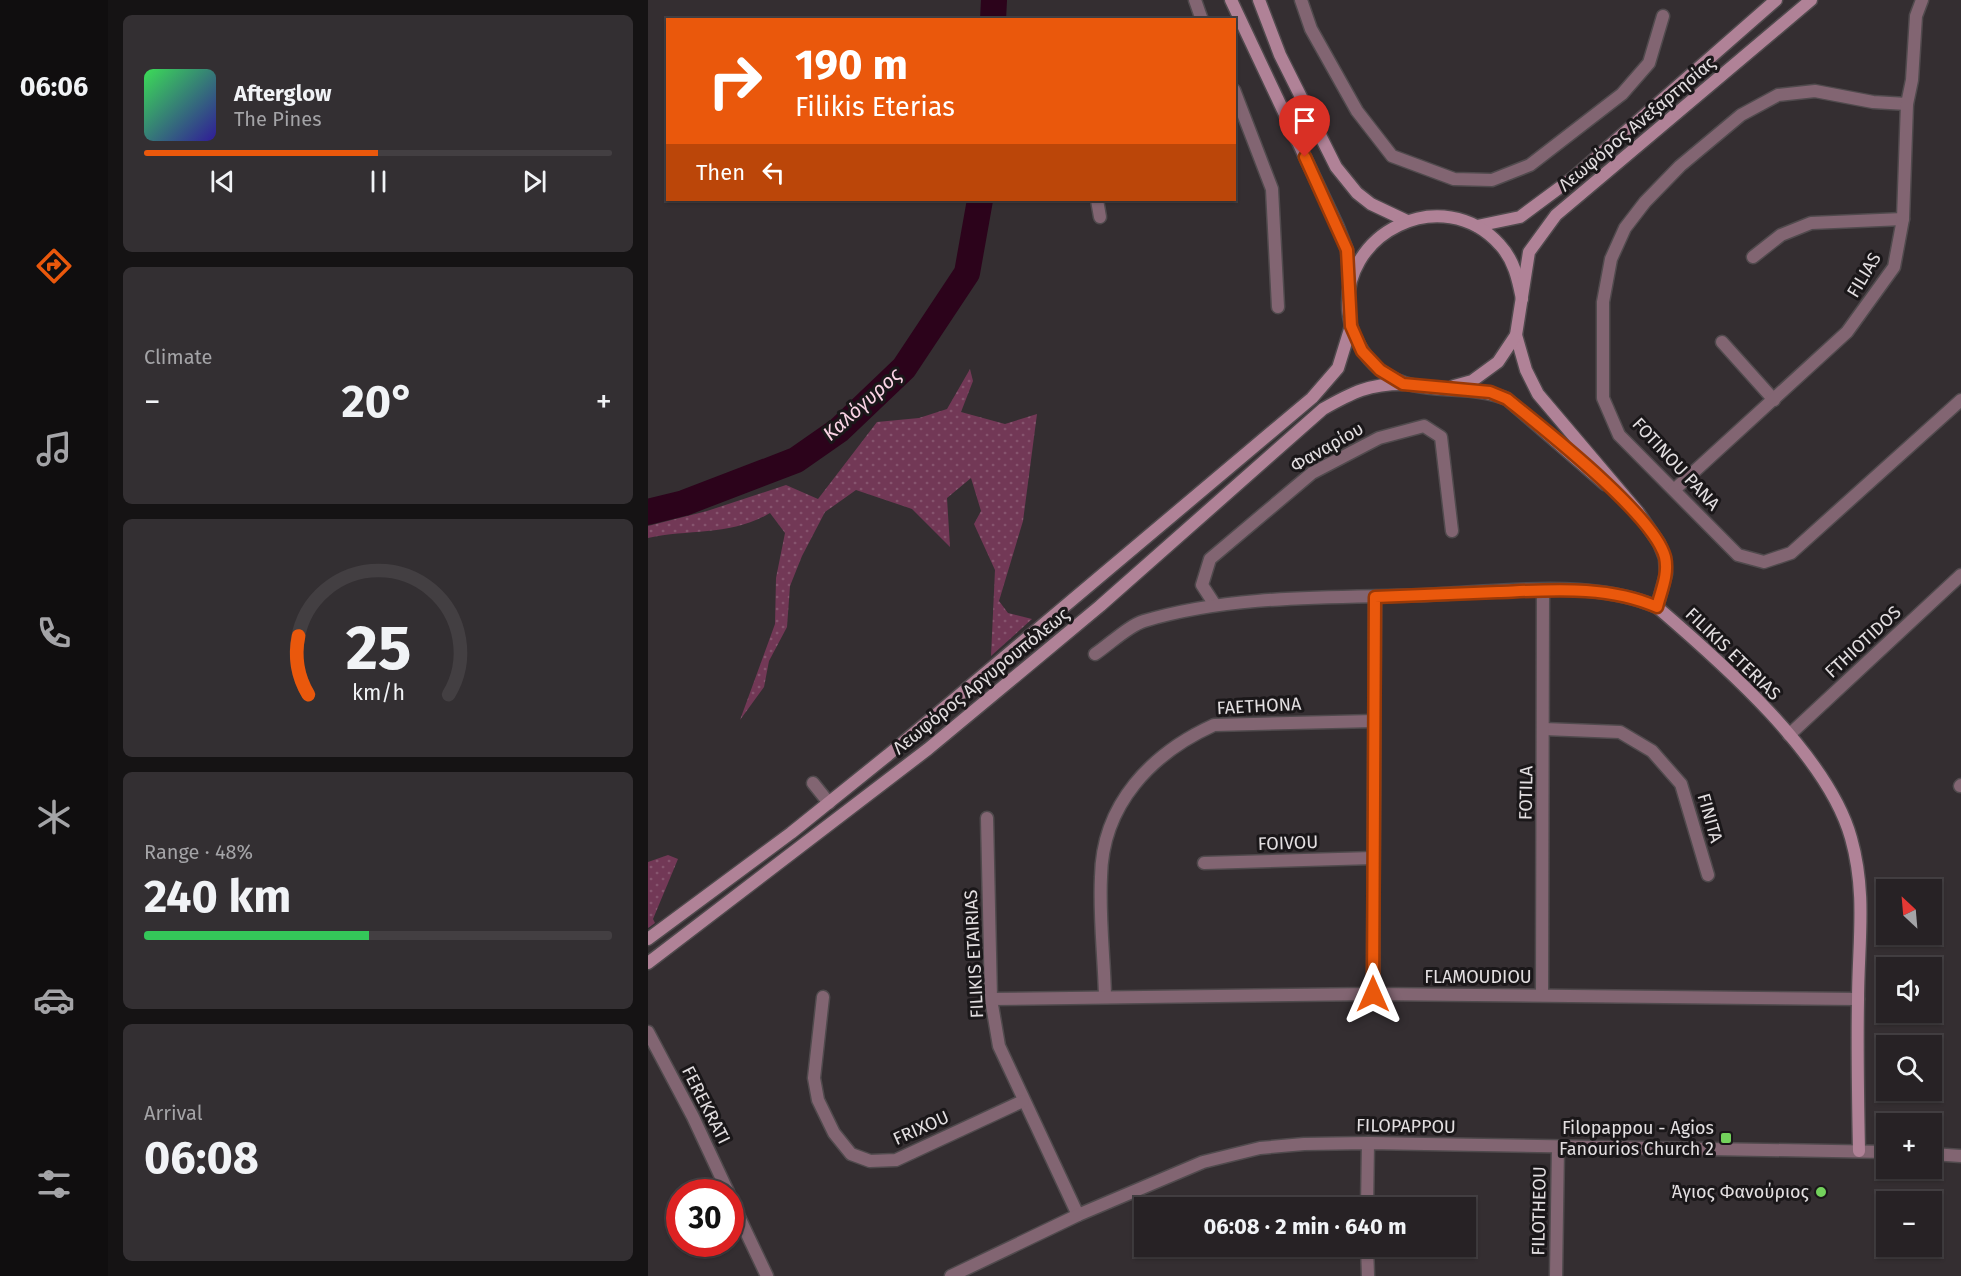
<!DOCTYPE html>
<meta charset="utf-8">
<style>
:root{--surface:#272225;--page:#332f32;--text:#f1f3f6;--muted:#a4a4a7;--line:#433f42;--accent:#ea580c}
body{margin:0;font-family:"Fira Sans",sans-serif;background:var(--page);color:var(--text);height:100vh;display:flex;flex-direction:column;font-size:22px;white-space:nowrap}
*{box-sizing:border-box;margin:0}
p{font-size:20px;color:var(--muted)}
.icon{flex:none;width:33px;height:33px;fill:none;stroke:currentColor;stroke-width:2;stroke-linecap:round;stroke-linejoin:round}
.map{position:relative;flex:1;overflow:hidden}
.side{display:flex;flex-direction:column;gap:15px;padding:15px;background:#151314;width:540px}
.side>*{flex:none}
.banner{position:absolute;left:18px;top:18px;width:570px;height:183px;border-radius:0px;box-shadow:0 2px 4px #0004,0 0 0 2px var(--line);background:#ea580c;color:#fff;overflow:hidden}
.needle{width:39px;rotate:334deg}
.tools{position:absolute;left:1228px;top:879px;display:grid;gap:12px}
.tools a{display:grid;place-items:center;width:66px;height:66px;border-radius:0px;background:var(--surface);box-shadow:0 2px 4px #0004,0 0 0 2px var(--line);font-size:30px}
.speed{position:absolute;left:18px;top:1179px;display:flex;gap:12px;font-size:30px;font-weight:700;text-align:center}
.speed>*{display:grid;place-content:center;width:78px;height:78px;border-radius:50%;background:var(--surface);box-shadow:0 2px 4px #0004,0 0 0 2px var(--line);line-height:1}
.speed .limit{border:9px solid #d22;background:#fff;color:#111}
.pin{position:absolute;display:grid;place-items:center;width:51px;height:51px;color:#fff;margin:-62px -26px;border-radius:50% 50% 50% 0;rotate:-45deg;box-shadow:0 0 6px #0007}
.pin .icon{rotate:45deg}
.me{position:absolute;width:66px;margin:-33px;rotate:0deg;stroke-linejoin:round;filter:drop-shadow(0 0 4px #0008)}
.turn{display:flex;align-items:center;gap:21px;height:126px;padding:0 30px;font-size:27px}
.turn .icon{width:78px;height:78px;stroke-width:2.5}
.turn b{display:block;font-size:42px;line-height:51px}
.then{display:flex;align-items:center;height:57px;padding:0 30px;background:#0003;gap:12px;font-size:22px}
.big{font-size:45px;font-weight:700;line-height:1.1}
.side .tile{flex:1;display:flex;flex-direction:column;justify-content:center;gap:9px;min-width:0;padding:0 21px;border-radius:9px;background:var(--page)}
.side .dial{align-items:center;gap:0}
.dial svg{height:156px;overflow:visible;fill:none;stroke:var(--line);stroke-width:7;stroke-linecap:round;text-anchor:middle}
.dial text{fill:var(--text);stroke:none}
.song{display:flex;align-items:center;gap:18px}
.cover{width:72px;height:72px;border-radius:9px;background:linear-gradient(135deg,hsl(130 70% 55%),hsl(250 70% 35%))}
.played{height:6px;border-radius:3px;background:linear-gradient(90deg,var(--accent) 50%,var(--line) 50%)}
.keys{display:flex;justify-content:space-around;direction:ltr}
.heat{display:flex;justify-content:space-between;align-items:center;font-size:33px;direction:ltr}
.charge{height:9px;border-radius:4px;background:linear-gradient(90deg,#34c759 48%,var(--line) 0)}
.trip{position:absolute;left:486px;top:1197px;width:342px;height:60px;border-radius:0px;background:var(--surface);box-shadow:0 2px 4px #0004,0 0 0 2px var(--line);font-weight:700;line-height:60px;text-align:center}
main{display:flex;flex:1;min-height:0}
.tab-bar{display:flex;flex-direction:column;width:108px;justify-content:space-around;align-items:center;background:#100e0f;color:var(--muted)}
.tab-bar .icon{width:42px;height:42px}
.tab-bar .on{color:var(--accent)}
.tab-bar b{font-size:27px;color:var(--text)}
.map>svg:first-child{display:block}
</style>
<main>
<nav class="tab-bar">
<b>06:06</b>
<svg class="icon on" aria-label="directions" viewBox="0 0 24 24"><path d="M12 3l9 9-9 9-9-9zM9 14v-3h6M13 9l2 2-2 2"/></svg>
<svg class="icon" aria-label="music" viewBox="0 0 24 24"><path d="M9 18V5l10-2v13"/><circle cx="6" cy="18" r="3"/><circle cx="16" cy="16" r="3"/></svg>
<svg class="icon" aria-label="phone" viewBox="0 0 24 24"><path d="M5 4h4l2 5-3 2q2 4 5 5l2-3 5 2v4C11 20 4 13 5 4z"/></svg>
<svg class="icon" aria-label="climate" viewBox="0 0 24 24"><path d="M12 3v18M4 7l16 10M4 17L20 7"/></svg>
<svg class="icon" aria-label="car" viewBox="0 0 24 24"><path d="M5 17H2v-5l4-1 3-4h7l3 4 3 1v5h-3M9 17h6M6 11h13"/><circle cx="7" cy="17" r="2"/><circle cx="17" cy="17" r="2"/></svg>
<svg class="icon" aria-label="filters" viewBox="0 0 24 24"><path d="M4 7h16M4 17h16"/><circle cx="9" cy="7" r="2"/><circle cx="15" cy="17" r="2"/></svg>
</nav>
<section class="side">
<div class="tile">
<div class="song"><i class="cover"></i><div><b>Afterglow</b><p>The Pines</p></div></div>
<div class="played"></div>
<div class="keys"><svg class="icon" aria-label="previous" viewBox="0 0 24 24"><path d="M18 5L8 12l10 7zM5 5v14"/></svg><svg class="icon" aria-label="pause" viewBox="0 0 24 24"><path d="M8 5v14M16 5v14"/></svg><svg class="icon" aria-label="next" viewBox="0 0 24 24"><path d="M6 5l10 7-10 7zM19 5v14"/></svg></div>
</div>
<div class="tile"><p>Climate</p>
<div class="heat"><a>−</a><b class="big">20°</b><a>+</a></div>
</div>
<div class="tile dial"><svg viewBox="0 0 100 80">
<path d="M14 69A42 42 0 1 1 86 69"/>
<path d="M14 69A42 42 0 0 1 9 39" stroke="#ea580c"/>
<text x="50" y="56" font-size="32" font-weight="700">25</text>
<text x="50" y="72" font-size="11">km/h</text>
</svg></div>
<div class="tile"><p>Range · 48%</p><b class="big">240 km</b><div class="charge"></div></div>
<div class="tile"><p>Arrival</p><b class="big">06:08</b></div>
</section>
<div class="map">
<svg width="1313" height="1276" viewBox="0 0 1313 1276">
<defs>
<pattern id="grass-dots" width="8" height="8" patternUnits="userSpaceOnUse" patternTransform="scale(1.5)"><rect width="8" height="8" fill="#723856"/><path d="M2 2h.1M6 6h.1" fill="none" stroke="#86546e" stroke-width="1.8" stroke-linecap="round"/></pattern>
</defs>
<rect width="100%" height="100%" fill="#342e31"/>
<g fill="url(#grass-dots)">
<path d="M322,369L325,381L313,412L357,424L389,414L375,521L351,601L360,613L384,619L343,656L347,570L326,524L333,511L323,478L299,498L302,547L264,509L208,490L177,512L154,556L142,586L139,627L121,661L116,687L92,720L127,624L128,578L137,533L122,513C84,536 42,529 0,538V526L59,511L138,485L170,499L229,422L271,418L299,409Z"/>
<polygon points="20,855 30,859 5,919 7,923 0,928 0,862"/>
</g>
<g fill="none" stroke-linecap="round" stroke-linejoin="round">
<g stroke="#2c031b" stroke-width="26">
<polyline points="345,20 346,0"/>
<polyline points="0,512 36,503 148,460 191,430 256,368 319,273 332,200"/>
</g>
<g stroke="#504a4d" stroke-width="15">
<g id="minor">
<polyline points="547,0 554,20"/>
<polyline points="653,0 663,29 709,111 744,156 806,179 844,180 882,165 974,94 1001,63 1015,16"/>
<polyline points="586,90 624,189 630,307"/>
<polyline points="1259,104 1225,102 1167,91 1130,95 1093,115 1032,166 997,202 977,228 963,259 955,302 955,398 971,435 1090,555 1116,562 1143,553 1313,400"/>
<polyline points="449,200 452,217"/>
<polyline points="1105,257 1133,235 1163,223 1255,219"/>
<polyline points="1074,342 1126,400"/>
<polyline points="1026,490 1199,332 1246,267 1255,219 1259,104 1264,80 1268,16 1274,0"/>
<polyline points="567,605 554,585 562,559 664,473 731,438 776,426 793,437 804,531"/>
<path d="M447,654C462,644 480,626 496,621C586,594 685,598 778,595C848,592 943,578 1009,607"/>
<polyline points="896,729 972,732 1004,751 1033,784 1060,875"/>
<polyline points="1141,735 1313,575"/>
<polyline points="165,783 181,803"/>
<polyline points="1312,786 1313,785"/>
<polyline points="339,818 343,999 351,1046 430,1215"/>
<polyline points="556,863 725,858"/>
<polyline points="725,994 727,597"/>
<polyline points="894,995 895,591"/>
<path d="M457,996C456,956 451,916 453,877C454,804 504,753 566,725L726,721"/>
<polyline points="175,997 166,1078 170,1100 186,1133 203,1154 222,1161 248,1160 375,1101"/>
<polyline points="343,999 725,994 1210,999"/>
<polyline points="0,1032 45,1117 80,1192"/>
<polyline points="82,1198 119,1276"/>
<polyline points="719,1208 720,1143"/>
<polyline points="719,1246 720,1276"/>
<polyline points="908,1276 910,1147"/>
</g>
</g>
<g stroke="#504a4d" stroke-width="15">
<g id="tertiary">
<polyline points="1284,1154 1313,1156"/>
<polyline points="303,1276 430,1215 555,1162 612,1148 656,1144 720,1143 1239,1152"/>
</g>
</g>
<g stroke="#504a4d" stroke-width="15">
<g id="secondary">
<polyline points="583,0 690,227 699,250 702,282"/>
<polyline points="611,0 632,55 688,167 709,193 723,204 759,221"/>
<polyline points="829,226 872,217 926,177 1128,0"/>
<path d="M874,299C870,279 866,260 852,245C795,181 689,233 701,316C704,336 716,357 732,370C768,399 819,382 859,399L957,484"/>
<path d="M868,335L878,370L890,394L990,512L1011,543L1017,558L1018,574L1009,607C1073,662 1180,755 1203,838C1219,894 1210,944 1210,1001C1209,1051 1210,1101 1211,1151"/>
<polyline points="806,386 824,381 850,362 868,335 881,252 908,215 1163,0"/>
<polyline points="0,939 143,833 240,755 664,398 690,368 703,326"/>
<path d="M0,963L280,749L452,606L675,409C705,392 721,384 755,384"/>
</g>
</g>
<use href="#minor" stroke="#826572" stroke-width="12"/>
<use href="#tertiary" stroke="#826572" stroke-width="12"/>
<use href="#secondary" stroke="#b08297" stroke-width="12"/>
</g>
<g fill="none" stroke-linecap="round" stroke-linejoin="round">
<g stroke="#983908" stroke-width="15">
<path id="route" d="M657,157L699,250L703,326L714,351L732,370L755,384L842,392L859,399C896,429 1006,515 1017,557C1021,574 1013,591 1009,607C960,585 902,590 850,592C809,594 768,595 727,597L725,994"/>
</g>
<use href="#route" stroke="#ea580c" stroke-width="10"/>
</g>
<g fill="#73d25c" stroke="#1a1719" stroke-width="2">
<rect x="1072" y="1132" width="12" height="12" rx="3"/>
<circle cx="1173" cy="1192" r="6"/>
</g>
<g text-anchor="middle" stroke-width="6" stroke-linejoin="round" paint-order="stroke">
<g font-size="18" fill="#e3dfe1" stroke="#1a1719">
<text transform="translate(989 124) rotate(-40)" y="6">Λεωφόρος Ανεξαρτησίας</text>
<text transform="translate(1216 275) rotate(-59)" y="6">FILIAS</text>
<text transform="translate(679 447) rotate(-30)" y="6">Φαναρίου</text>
<text transform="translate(1028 464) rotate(47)" y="6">FOTINOU PANA</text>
<text transform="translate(1215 642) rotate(-43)" y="6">FTHIOTIDOS</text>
<text transform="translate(1085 654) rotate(44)" y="6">FILIKIS ETERIAS</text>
<text transform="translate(333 681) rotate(-39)" y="6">Λεωφόρος Αργυρουπόλεως</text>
<text transform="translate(611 706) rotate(-3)" y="6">FAETHONA</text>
<text transform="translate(878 793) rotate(-89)" y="6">FOTILA</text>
<text transform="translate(1062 818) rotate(74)" y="6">FINITA</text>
<text transform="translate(640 843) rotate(-2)" y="6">FOIVOU</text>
<text transform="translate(326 954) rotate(-93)" y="6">FILIKIS ETAIRIAS</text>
<text x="830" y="983">FLAMOUDIOU</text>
<text transform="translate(58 1105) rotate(63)" y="6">FEREKRATI</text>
<text transform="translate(758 1126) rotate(1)" y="6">FILOPAPPOU</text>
<text transform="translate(273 1128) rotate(-24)" y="6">FRIXOU</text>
<text transform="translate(891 1211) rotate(-89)" y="6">FILOTHEOU</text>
</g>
<g font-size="18" fill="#e3dfe1" stroke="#1a1719" text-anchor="end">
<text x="1066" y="1134">Filopappou - Agios<tspan x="1066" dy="21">Fanourios Church 2</tspan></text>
<text x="1161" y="1198">Άγιος Φανούριος</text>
</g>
<g font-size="20" font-style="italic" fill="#fad3e4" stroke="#1a1719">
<text transform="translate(214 404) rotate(-42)" y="7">Καλόγυρος</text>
</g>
</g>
</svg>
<div class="tools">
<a><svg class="needle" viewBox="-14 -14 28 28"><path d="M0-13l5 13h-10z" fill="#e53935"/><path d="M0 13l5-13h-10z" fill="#a4a4a7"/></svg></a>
<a><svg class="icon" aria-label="sound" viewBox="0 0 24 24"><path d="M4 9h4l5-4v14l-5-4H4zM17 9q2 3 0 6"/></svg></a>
<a><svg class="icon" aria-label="search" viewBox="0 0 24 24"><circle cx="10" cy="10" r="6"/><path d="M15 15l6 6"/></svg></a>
<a>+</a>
<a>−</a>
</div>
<div class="speed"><div class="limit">30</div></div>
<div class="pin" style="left:657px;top:157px;background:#d93025"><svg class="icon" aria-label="arrive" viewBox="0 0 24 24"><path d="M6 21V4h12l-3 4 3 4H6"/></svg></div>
<svg class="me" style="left:725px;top:994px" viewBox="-20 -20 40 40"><path d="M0-17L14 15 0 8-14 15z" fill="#ea580c" stroke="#fff" stroke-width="4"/></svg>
<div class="trip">06:08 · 2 min · 640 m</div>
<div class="banner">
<div class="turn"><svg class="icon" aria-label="right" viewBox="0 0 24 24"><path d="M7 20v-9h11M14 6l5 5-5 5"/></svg><div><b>190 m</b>Filikis Eterias</div></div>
<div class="then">Then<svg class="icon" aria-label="left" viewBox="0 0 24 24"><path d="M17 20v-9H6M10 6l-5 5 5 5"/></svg></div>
</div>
</div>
</main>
